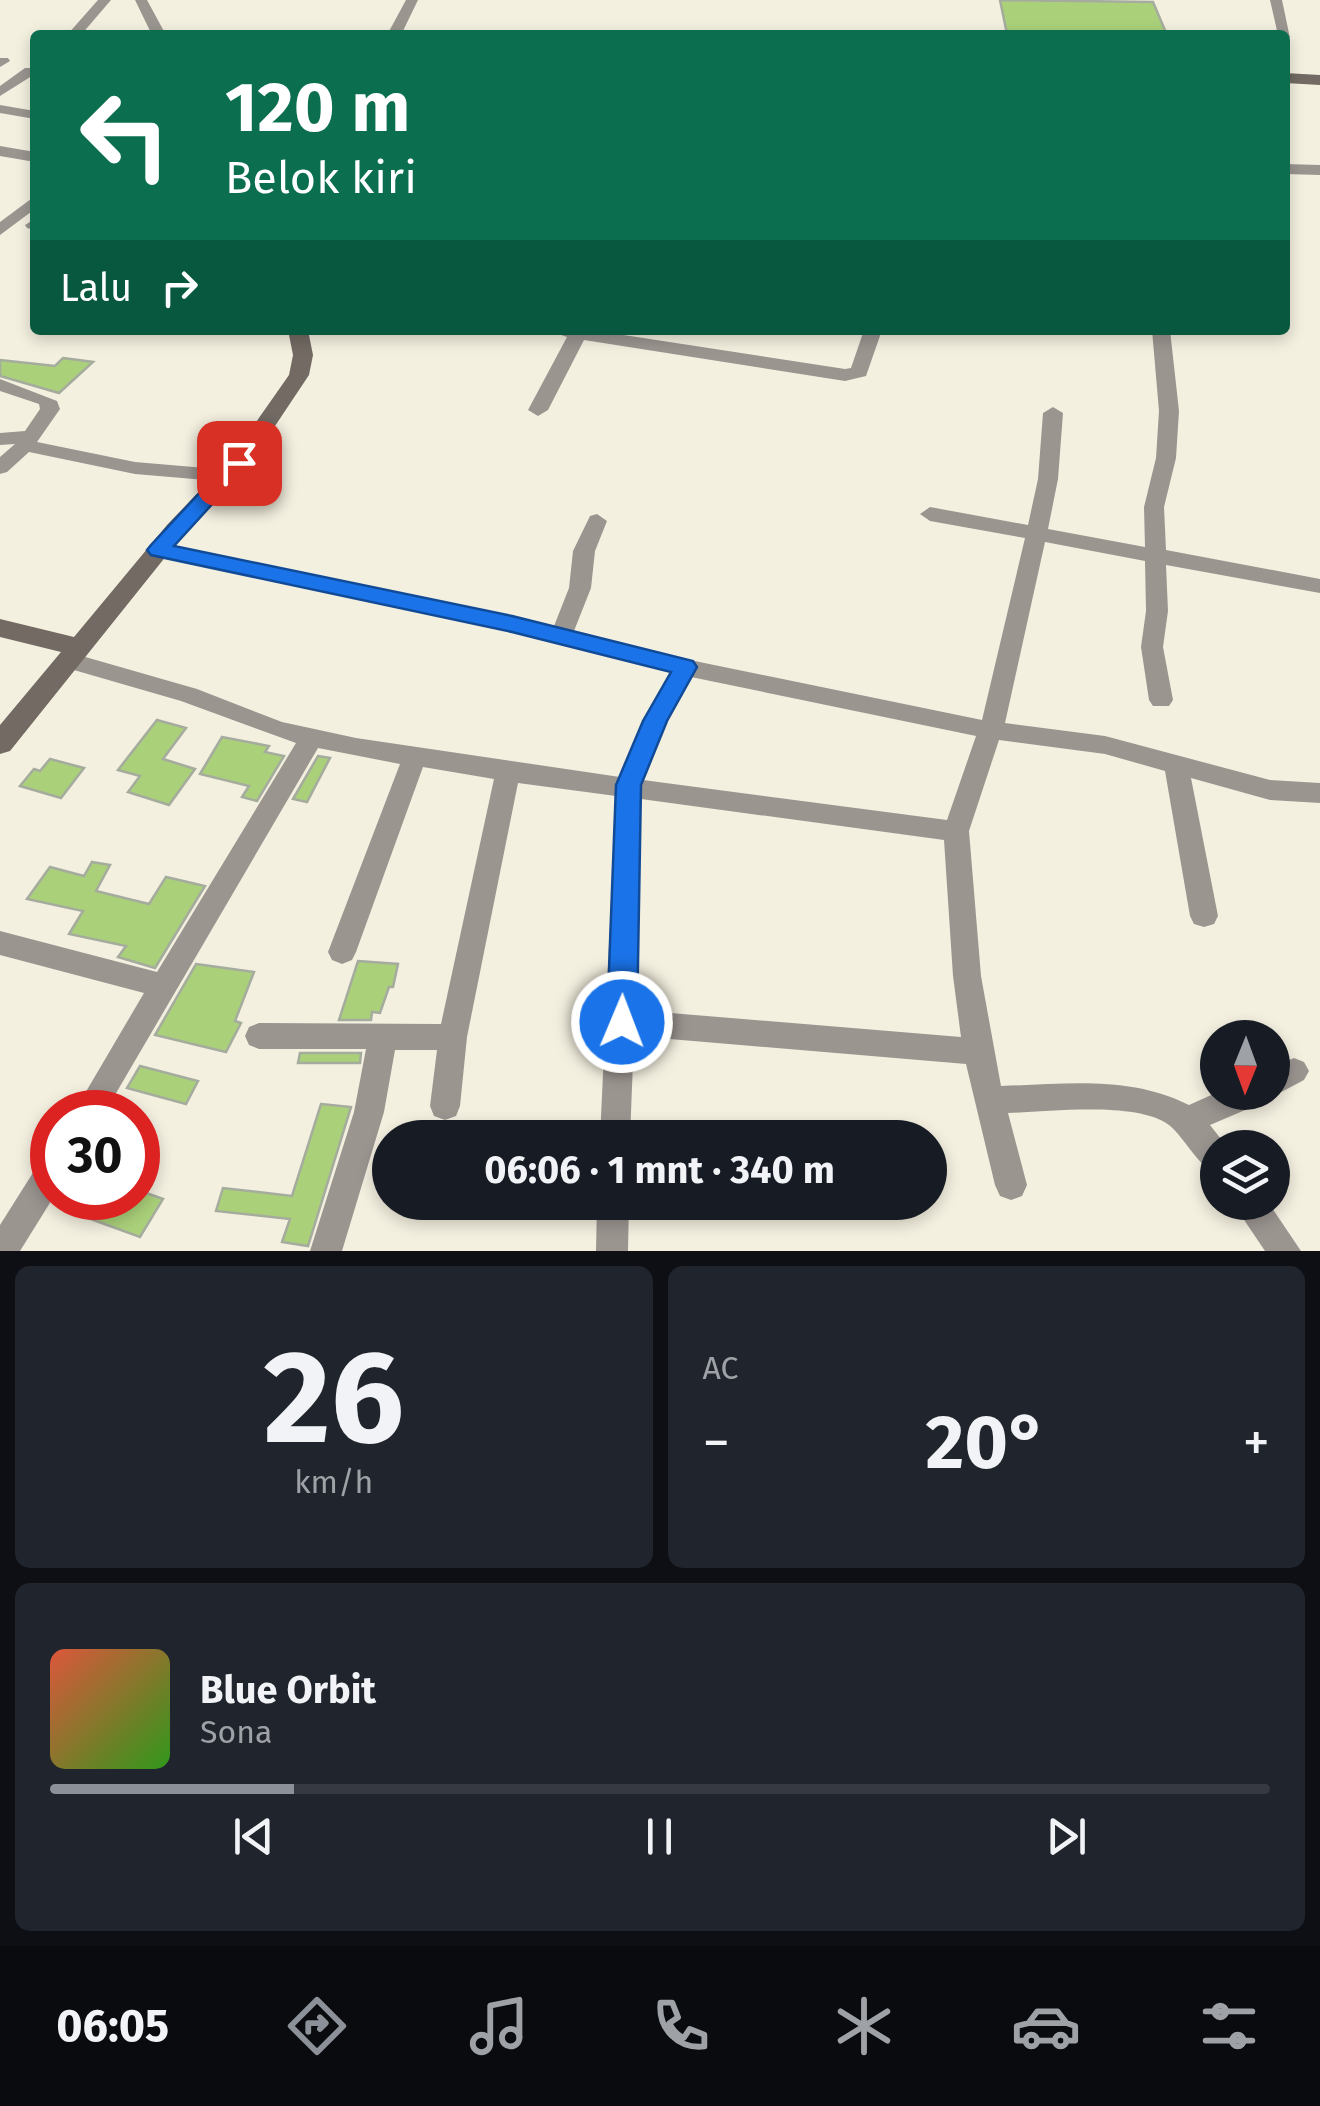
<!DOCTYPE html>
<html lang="id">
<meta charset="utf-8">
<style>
:root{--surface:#171b24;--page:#20242c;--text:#f1f3f6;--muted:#9ea1a6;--line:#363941;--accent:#8c9099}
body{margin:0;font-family:"Fira Sans",sans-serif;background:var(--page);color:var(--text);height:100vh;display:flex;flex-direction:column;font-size:38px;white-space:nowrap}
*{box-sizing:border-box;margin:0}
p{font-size:32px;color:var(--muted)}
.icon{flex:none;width:55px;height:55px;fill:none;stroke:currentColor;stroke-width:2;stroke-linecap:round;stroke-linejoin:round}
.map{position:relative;height:1251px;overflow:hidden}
.drawer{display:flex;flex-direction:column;gap:15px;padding:15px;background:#0d0f14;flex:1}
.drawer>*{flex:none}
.guide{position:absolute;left:30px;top:30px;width:1260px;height:305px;border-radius:10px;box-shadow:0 5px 15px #0003;background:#0b6e4f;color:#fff;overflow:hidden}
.needle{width:65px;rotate:181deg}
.buttons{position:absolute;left:1200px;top:1020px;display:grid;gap:20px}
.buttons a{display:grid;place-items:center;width:90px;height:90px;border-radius:50%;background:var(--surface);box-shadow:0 5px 15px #0003;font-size:50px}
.speed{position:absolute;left:30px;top:1090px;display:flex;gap:20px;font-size:50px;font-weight:700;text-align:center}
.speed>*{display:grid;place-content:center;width:130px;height:130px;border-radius:50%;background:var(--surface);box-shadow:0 5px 15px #0003;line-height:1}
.speed .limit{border:15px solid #d22;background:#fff;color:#111}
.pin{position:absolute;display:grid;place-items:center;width:85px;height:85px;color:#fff;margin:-42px;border-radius:20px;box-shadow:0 5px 15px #0006}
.me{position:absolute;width:110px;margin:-55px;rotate:1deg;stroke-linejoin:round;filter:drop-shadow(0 0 8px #0008)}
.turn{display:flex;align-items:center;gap:35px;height:210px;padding:0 30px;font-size:45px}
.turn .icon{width:130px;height:130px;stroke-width:2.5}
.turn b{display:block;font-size:70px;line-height:85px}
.then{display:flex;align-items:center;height:95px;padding:0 30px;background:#0003;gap:20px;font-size:38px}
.big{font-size:75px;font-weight:700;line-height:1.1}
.drawer .card{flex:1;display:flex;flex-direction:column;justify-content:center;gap:15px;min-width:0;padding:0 35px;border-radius:15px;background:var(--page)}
.drawer .dial{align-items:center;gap:0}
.dial b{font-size:130px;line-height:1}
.song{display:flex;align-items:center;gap:30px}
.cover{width:120px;height:120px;border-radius:15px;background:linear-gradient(135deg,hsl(10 70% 55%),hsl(110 70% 35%))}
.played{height:10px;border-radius:5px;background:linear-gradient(90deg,var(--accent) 20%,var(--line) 20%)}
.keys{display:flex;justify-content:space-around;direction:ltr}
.heat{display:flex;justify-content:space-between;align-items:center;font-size:55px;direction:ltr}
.drawer .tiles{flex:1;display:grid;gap:15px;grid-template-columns:1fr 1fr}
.card:last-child{grid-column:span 2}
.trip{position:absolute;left:372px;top:1120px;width:575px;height:100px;border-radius:50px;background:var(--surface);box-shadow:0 5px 15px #0003;font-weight:700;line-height:100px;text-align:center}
.tab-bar{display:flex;height:160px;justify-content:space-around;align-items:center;background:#090b0e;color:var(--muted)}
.tab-bar .icon{width:70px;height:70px}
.tab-bar .current{color:var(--accent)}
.tab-bar b{font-size:45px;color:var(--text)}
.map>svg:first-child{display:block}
</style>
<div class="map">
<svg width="1320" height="1251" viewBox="0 0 1320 1251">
<rect width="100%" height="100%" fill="#f4f0e0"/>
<g fill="#aad07a" stroke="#a5ac9e" stroke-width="2.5">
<polygon points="1000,0 1153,2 1167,35 1007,34"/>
<polygon points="63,358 93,362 59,393 0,376 0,360 55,366"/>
<polygon points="157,720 186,728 163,759 195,769 169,805 128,792 140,776 118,770"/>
<polygon points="222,737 269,746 265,752 284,756 257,801 242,797 249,786 200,774"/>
<polygon points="318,756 330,758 307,802 293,799"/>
<polygon points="50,759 84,768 61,798 20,786 34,769 40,771"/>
<polygon points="92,862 110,865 96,891 149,904 166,877 205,886 155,968 118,957 126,946 69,934 83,911 27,899 50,867 84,876"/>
<polygon points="358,961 398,964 393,987 389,987 380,1013 372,1012 371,1020 339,1020"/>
<polygon points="196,964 254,972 235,1021 241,1023 226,1052 155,1035"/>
<polygon points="300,1053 361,1053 360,1063 298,1063"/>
<polygon points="140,1066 198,1081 186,1104 127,1088"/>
<polygon points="321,1104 351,1107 308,1246 282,1242 290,1219 216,1211 223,1188 292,1196"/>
<polygon points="138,1190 163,1199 140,1237 66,1210 74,1198 138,1198"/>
</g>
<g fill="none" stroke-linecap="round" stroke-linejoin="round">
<g fill="#9b9590" fill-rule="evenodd">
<polygon points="98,0 111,0 81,35 67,35"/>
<polygon points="135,0 147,0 166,35 152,35"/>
<polygon points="406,0 418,0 401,35 387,35"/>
<polygon points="1270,0 1282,0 1290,38 1278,35"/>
<polygon points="0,58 8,58 10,61 0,67"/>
<polygon points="25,68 35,68 35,74 0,96 0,86"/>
<polygon points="0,105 35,111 35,119 0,113"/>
<polygon points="0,146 35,152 35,162 0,156"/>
<polygon points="1285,164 1320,165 1320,175 1285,174"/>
<polygon points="35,196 35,209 0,235 0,222"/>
<polygon points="33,220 35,230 27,228 25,225"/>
<polygon points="547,330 591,330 845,369 851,368 864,330 882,330 866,376 845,381 584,340 548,410 538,416 528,410 567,337"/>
<path d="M1152,330H1170L1179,411L1176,458L1164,507L1166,550L1320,579V593L1166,565L1168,611L1163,647L1173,700L1169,706H1153L1149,700L1141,647L1146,611L1145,561L1045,542L1005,723L1105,736L1270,780L1320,783V803L1270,800L1191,778L1218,916L1214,924L1204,927L1194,924L1190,916L1165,771L1105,754L999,740L969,831L981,976L1001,1086C1065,1084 1130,1075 1189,1105L1218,1092H1272V1067L1294,1058L1304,1062L1309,1071L1304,1080L1272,1097L1267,1095L1264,1102L1210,1125L1228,1148H1218V1174C1197,1166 1186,1139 1169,1125C1137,1101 1048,1112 1008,1113L1027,1185L1022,1196L1011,1200L1000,1196L995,1185L966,1064L634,1036L630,1138H600L616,796L518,783L467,1037L460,1106L456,1116L445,1120L434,1116L430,1106L437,1050H395L384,1112L342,1251H310L354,1112L366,1049H259L249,1045L245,1036L249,1027L259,1023L441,1024L494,779L423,767L356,952L352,960L342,964L332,960L328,952L400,764L318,748L105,1112H74L144,993L0,955V931L157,972L296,743L181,701L60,666L56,660L60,654L68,652L197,689L282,722L356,738L620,777L643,721L671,672L512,632L158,557L150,555L147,550L150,545L158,543L554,626L569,588L573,551L590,516L597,514L607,521L595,551L591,588L574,631L685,659L982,720L1025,538L930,521L920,514L930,507L1028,525L1038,479L1043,413L1053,407L1063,413L1058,479L1048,529L1145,547L1144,507L1156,458L1159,411ZM691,677L976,736L947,820L643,780L667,721ZM641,799L944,840L953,976L961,1037L634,1010Z"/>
<polygon points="0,379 57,401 60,409 37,442 135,462 229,470 239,476 229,482 135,474 29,452 7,472 0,474 0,457 15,444 0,445 0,433 25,431 40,409 39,404 0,391"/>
<polygon points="52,1156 53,1198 20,1251 0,1251 0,1225 41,1160"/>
<polygon points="597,1202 629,1202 628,1251 596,1251"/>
<polygon points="1232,1202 1268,1202 1301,1251 1265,1251"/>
</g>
<g fill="#726a63" fill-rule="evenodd">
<polygon points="1285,73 1320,75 1320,85 1285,83"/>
<polygon points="288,330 308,330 313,355 309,375 247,468 183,535 10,751 0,754 0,725 61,652 0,637 0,619 74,637 167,525 231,458 289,375 293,355"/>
</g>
</g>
<polygon fill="#1a73e8" stroke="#114b97" stroke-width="2.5" points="239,457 246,458 246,467 174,546 512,616 693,661 697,667 667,721 641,785 637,1022 632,1031 622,1035 612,1031 607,1022 616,785 643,721 671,672 512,632 151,555 147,550 151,545 232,458"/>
</svg>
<div class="buttons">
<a><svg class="needle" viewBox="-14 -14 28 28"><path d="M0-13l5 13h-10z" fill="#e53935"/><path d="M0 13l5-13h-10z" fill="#9ea1a6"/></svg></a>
<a><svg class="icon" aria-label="layers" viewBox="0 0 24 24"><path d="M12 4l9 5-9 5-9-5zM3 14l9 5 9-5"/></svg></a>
</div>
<div class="speed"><div class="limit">30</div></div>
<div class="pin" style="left:239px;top:463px;background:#d93025"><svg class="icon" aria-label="arrive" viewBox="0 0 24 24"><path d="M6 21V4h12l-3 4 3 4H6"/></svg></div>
<svg class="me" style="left:622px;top:1022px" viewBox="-20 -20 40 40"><circle r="17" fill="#1a73e8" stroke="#fff" stroke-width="3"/><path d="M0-11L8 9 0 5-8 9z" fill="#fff"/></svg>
<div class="trip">06:06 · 1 mnt · 340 m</div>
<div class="guide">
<div class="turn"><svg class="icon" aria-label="left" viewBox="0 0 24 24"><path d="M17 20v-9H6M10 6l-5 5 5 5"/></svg><div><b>120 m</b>Belok kiri</div></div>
<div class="then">Lalu<svg class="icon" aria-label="right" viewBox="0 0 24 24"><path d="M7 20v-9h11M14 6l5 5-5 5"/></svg></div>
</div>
</div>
<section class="drawer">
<div class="tiles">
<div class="card dial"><b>26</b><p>km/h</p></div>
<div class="card"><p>AC</p>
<div class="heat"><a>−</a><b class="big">20°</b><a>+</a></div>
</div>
<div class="card">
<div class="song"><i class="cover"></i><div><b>Blue Orbit</b><p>Sona</p></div></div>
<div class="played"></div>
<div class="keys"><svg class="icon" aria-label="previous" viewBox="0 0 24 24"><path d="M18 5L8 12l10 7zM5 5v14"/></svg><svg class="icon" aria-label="pause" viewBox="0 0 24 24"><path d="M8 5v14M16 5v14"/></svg><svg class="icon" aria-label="next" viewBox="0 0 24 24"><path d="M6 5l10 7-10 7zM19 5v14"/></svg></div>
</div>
</div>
</section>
<nav class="tab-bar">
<b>06:05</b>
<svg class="icon current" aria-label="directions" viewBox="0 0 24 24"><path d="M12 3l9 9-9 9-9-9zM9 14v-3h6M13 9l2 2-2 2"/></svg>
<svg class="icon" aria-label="music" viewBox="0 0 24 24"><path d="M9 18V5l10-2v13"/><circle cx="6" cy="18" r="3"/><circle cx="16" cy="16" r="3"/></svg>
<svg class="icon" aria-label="phone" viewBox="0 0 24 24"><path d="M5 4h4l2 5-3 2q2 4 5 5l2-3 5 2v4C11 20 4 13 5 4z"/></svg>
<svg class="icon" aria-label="climate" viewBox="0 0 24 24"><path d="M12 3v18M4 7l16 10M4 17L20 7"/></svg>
<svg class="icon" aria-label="car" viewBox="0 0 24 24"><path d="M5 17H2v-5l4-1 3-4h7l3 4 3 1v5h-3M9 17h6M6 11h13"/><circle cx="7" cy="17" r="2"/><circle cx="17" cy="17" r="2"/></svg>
<svg class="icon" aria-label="filters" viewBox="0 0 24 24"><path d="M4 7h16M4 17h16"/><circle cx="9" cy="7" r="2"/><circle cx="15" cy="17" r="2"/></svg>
</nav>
